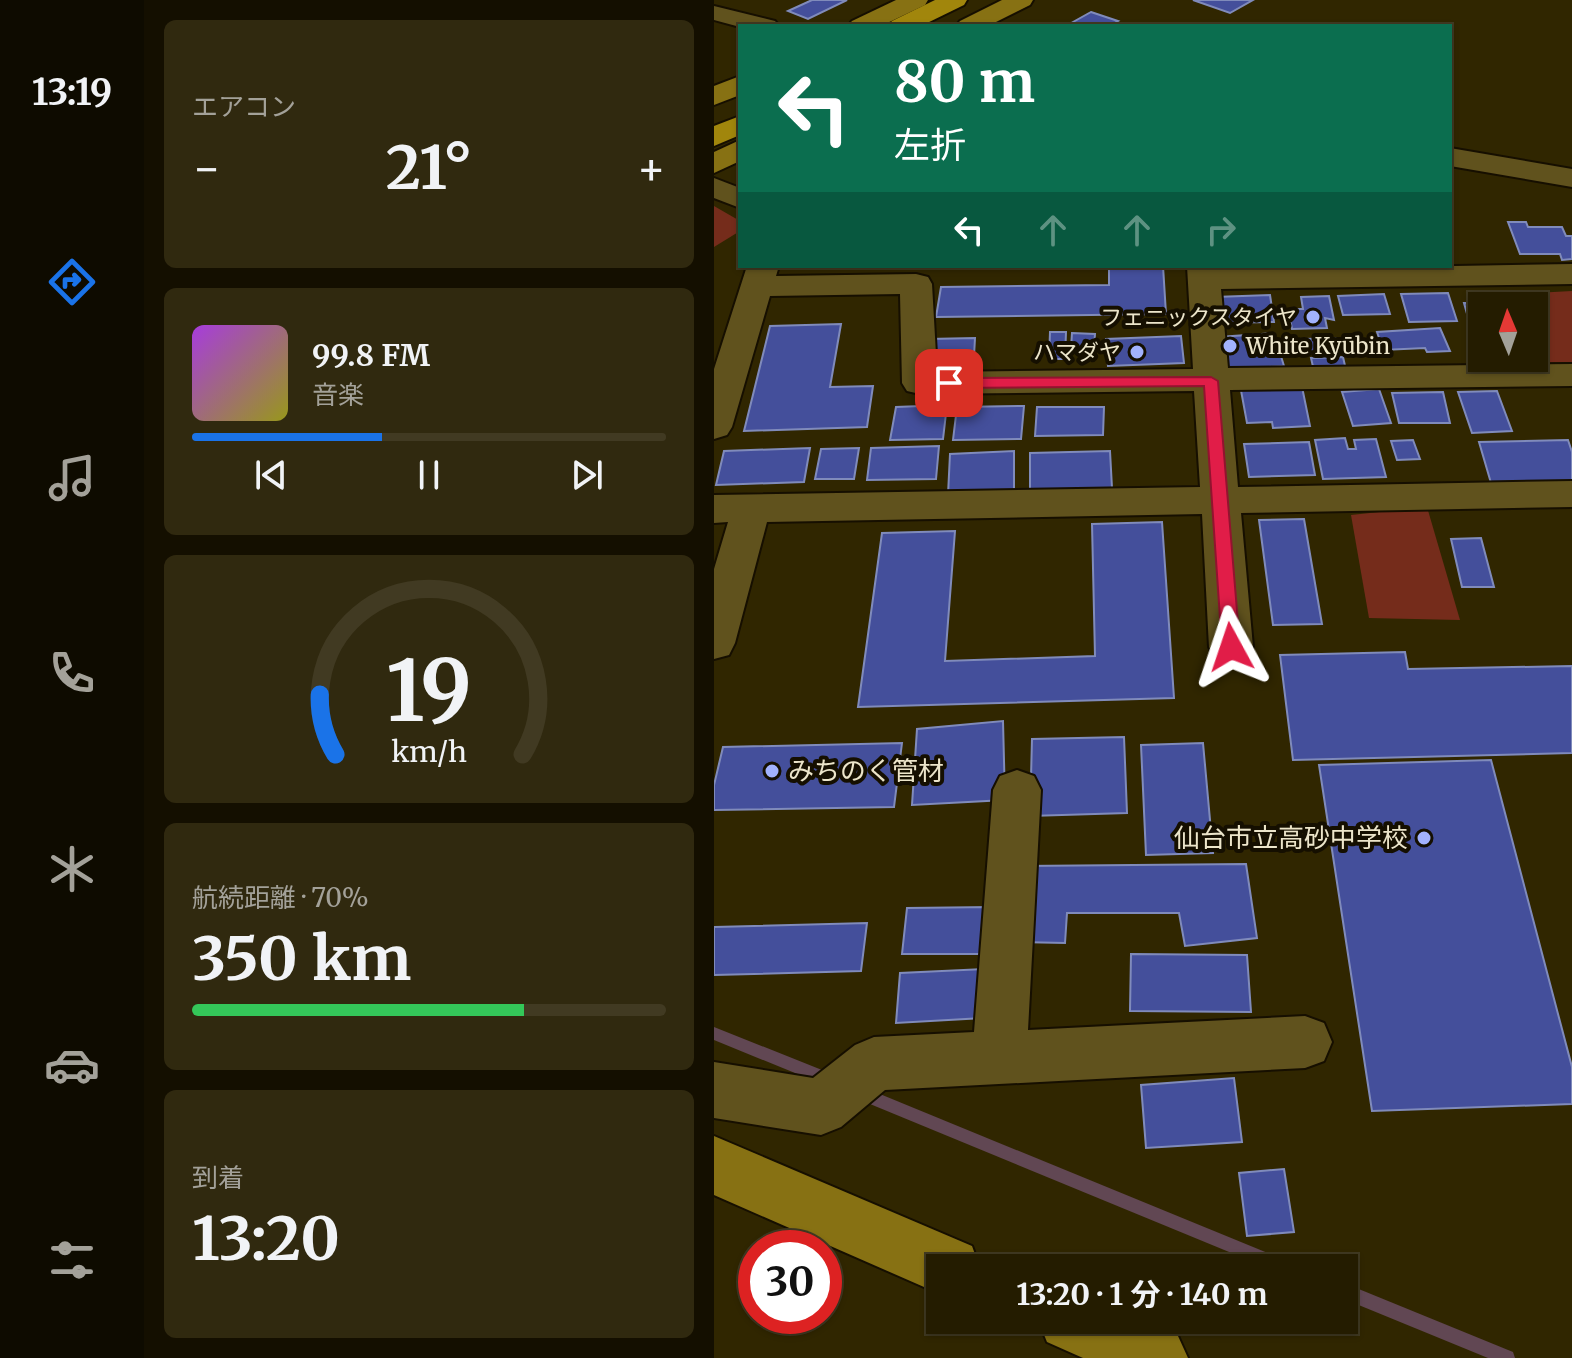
<!DOCTYPE html>
<html lang="ja">
<meta charset="utf-8">
<style>
:root{--surface:#241c00;--page:#30290f;--text:#f1f3f6;--muted:#a3a199;--line:#413a22;--accent:#1a73e8}
body{margin:0;font-family:Merriweather,"Noto Sans JP",serif;background:var(--page);color:var(--text);height:100vh;display:flex;flex-direction:column;font-size:30px;white-space:nowrap}
*{box-sizing:border-box;margin:0}
p{font-size:26px;color:var(--muted)}
.icon{flex:none;width:44px;height:44px;fill:none;stroke:currentColor;stroke-width:2;stroke-linecap:round;stroke-linejoin:round}
.map{position:relative;flex:1;overflow:hidden}
.side{display:flex;flex-direction:column;gap:20px;padding:20px;background:#140f00;width:570px}
.side>*{flex:none}
.banner{position:absolute;left:24px;top:24px;width:714px;height:244px;border-radius:0px;box-shadow:0 2px 6px #0004,0 0 0 2px var(--line);background:#0b6e4f;color:#fff;overflow:hidden}
.needle{width:52px;rotate:358deg}
.tools{position:absolute;left:754px;top:292px;display:grid;gap:16px}
.tools a{display:grid;place-items:center;width:80px;height:80px;border-radius:0px;background:var(--surface);box-shadow:0 2px 6px #0004,0 0 0 2px var(--line);font-size:40px}
.speed{position:absolute;left:24px;top:1230px;display:flex;gap:16px;font-size:40px;font-weight:700;text-align:center}
.speed>*{display:grid;place-content:center;width:104px;height:104px;border-radius:50%;background:var(--surface);box-shadow:0 2px 6px #0004,0 0 0 2px var(--line);line-height:1}
.speed .limit{border:12px solid #d22;background:#fff;color:#111}
.pin{position:absolute;display:grid;place-items:center;width:68px;height:68px;color:#fff;margin:-34px;border-radius:16px;box-shadow:0 4px 12px #0006}
.me{position:absolute;width:88px;margin:-44px;rotate:355deg;stroke-linejoin:round;filter:drop-shadow(0 0 6px #0008)}
.turn{display:flex;align-items:center;gap:28px;height:168px;padding:0 24px;font-size:36px}
.turn .icon{width:104px;height:104px;stroke-width:2.5}
.turn b{display:block;font-size:56px;line-height:68px}
.lanes{display:flex;align-items:center;height:76px;padding:0 24px;background:#0003;justify-content:center;gap:40px;direction:ltr}
.lanes .off{opacity:.35}
.big{font-size:60px;font-weight:700;line-height:1.1}
.side .tile{flex:1;display:flex;flex-direction:column;justify-content:center;gap:12px;min-width:0;padding:0 28px;border-radius:12px;background:var(--page)}
.side .dial{align-items:center;gap:0}
.dial svg{height:208px;overflow:visible;fill:none;stroke:var(--line);stroke-width:7;stroke-linecap:round;text-anchor:middle}
.dial text{fill:var(--text);stroke:none}
.song{display:flex;align-items:center;gap:24px}
.cover{width:96px;height:96px;border-radius:12px;background:linear-gradient(135deg,hsl(280 70% 55%),hsl(60 70% 35%))}
.played{height:8px;border-radius:4px;background:linear-gradient(90deg,var(--accent) 40%,var(--line) 40%)}
.keys{display:flex;justify-content:space-around;direction:ltr}
.heat{display:flex;justify-content:space-between;align-items:center;font-size:44px;direction:ltr}
.charge{height:12px;border-radius:6px;background:linear-gradient(90deg,#34c759 70%,var(--line) 0)}
.trip{position:absolute;left:212px;top:1254px;width:432px;height:80px;border-radius:0px;background:var(--surface);box-shadow:0 2px 6px #0004,0 0 0 2px var(--line);font-weight:700;line-height:80px;text-align:center}
main{display:flex;flex:1;min-height:0}
.tabs{display:flex;flex-direction:column;width:144px;justify-content:space-around;align-items:center;background:#0e0b00;color:var(--muted)}
.tabs .icon{width:56px;height:56px}
.tabs .current{color:var(--accent)}
.tabs b{font-size:36px;color:var(--text)}
.map>svg:first-child{display:block}
</style>
<main>
<nav class="tabs">
<b>13:19</b>
<svg class="icon current" aria-label="directions" viewBox="0 0 24 24"><path d="M12 3l9 9-9 9-9-9zM9 14v-3h6M13 9l2 2-2 2"/></svg>
<svg class="icon" aria-label="music" viewBox="0 0 24 24"><path d="M9 18V5l10-2v13"/><circle cx="6" cy="18" r="3"/><circle cx="16" cy="16" r="3"/></svg>
<svg class="icon" aria-label="phone" viewBox="0 0 24 24"><path d="M5 4h4l2 5-3 2q2 4 5 5l2-3 5 2v4C11 20 4 13 5 4z"/></svg>
<svg class="icon" aria-label="climate" viewBox="0 0 24 24"><path d="M12 3v18M4 7l16 10M4 17L20 7"/></svg>
<svg class="icon" aria-label="car" viewBox="0 0 24 24"><path d="M5 17H2v-5l4-1 3-4h7l3 4 3 1v5h-3M9 17h6M6 11h13"/><circle cx="7" cy="17" r="2"/><circle cx="17" cy="17" r="2"/></svg>
<svg class="icon" aria-label="filters" viewBox="0 0 24 24"><path d="M4 7h16M4 17h16"/><circle cx="9" cy="7" r="2"/><circle cx="15" cy="17" r="2"/></svg>
</nav>
<section class="side">
<div class="tile"><p>エアコン</p>
<div class="heat"><a>−</a><b class="big">21°</b><a>+</a></div>
</div>
<div class="tile">
<div class="song"><i class="cover"></i><div><b>99.8 FM</b><p>音楽</p></div></div>
<div class="played"></div>
<div class="keys"><svg class="icon" aria-label="previous" viewBox="0 0 24 24"><path d="M18 5L8 12l10 7zM5 5v14"/></svg><svg class="icon" aria-label="pause" viewBox="0 0 24 24"><path d="M8 5v14M16 5v14"/></svg><svg class="icon" aria-label="next" viewBox="0 0 24 24"><path d="M6 5l10 7-10 7zM19 5v14"/></svg></div>
</div>
<div class="tile dial"><svg viewBox="0 0 100 80">
<path d="M14 69A42 42 0 1 1 86 69"/>
<path d="M14 69A42 42 0 0 1 8 46" stroke="#1a73e8"/>
<text x="50" y="56" font-size="32" font-weight="700">19</text>
<text x="50" y="72" font-size="11">km/h</text>
</svg></div>
<div class="tile"><p>航続距離 · 70%</p><b class="big">350 km</b><div class="charge"></div></div>
<div class="tile"><p>到着</p><b class="big">13:20</b></div>
</section>
<div class="map">
<svg width="858" height="1358" viewBox="0 0 858 1358">
<rect width="100%" height="100%" fill="#302600"/>
<g fill="#752c1b">
<polygon points="0,206 26,221 26,231 0,247"/>
<polygon points="858,291 858,362 765,364 755,328 768,328 768,358 820,358 820,326 828,326 821,293"/>
<polygon points="713,507 746,620 655,618 637,515"/>
</g>
<g fill="none" stroke-linecap="round" stroke-linejoin="round">
<g fill="#614753" fill-rule="evenodd">
<polygon points="0,1027 108,1070 110,1075 108,1080 103,1082 0,1040"/>
<polygon points="161,1092 578,1263 581,1268 554,1268 156,1104 154,1099 156,1094"/>
<polygon points="630,1283 799,1352 801,1358 774,1358 630,1299"/>
</g>
</g>
<g fill="#444f9b" stroke="#808bbb" stroke-width="2">
<polygon points="98,0 133,0 94,19 74,11"/>
<polygon points="479,0 539,0 516,13"/>
<polygon points="377,12 404,21 395,26 352,26"/>
<polygon points="794,222 812,222 814,227 848,227 852,236 858,236 858,259 848,260 846,254 806,254"/>
<polygon points="395,266 449,266 452,314 222,317 227,287 395,285"/>
<polygon points="734,293 743,321 695,322 687,294"/>
<polygon points="670,294 676,314 629,315 624,296"/>
<polygon points="556,295 560,322 504,323 501,297"/>
<polygon points="615,296 620,320 611,318 613,328 578,329 574,309 589,309 587,297"/>
<polygon points="750,303 794,304 795,306 768,306 768,321 755,321"/>
<polygon points="127,324 116,387 159,386 153,427 30,431 56,326"/>
<polygon points="726,328 736,351 713,352 711,348 669,350 663,332"/>
<polygon points="336,332 352,332 351,359 335,359"/>
<polygon points="358,333 381,334 380,348 357,348"/>
<polygon points="560,333 570,366 513,370 505,337"/>
<polygon points="467,336 470,363 394,366 392,339"/>
<polygon points="261,338 260,356 213,358 214,339"/>
<polygon points="634,338 638,352 594,353 590,339"/>
<polygon points="629,357 632,370 600,371 597,358"/>
<polygon points="587,382 596,426 559,428 558,422 533,423 526,385"/>
<polygon points="665,389 677,423 639,426 628,392"/>
<polygon points="783,391 798,431 758,433 744,392"/>
<polygon points="729,392 736,423 685,423 678,393"/>
<polygon points="233,405 229,439 176,440 182,407"/>
<polygon points="310,406 307,439 239,440 243,407"/>
<polygon points="323,407 390,407 389,435 321,436"/>
<polygon points="631,438 634,449 642,449 640,440 662,439 672,477 609,479 601,440"/>
<polygon points="699,440 706,459 683,460 677,441"/>
<polygon points="854,440 858,452 858,481 777,483 765,442"/>
<polygon points="595,442 601,475 535,477 530,444"/>
<polygon points="225,446 222,479 153,480 157,448"/>
<polygon points="96,448 90,482 2,485 10,451"/>
<polygon points="145,448 140,479 101,479 107,449"/>
<polygon points="300,451 300,492 234,495 236,454"/>
<polygon points="396,451 398,488 316,491 316,453"/>
<polygon points="590,519 608,624 559,625 545,520"/>
<polygon points="448,522 460,698 144,707 168,533 241,531 231,661 381,656 378,524"/>
<polygon points="767,538 780,587 748,587 737,539"/>
<polygon points="691,652 694,669 858,666 858,753 579,760 566,655"/>
<polygon points="289,721 291,800 198,805 203,729"/>
<polygon points="410,737 413,813 316,816 318,739"/>
<polygon points="188,743 180,807 0,810 0,785 9,747"/>
<polygon points="489,743 499,853 432,855 427,745"/>
<polygon points="777,760 858,1067 858,1104 658,1111 605,765"/>
<polygon points="532,864 543,938 471,946 465,913 353,913 351,943 304,942 308,866"/>
<polygon points="277,907 273,954 188,954 193,908"/>
<polygon points="153,923 147,971 0,975 0,927"/>
<polygon points="417,954 533,955 537,1012 416,1011"/>
<polygon points="270,969 269,1018 182,1023 186,973"/>
<polygon points="520,1078 528,1142 432,1148 427,1085"/>
<polygon points="570,1169 580,1232 533,1236 525,1173"/>
</g>
<g fill="none" stroke-linecap="round" stroke-linejoin="round">
<g stroke="#160f00" stroke-width="4">
<g id="minor">
<polygon points="0,6 61,21 65,26 26,27 0,20"/>
<polygon points="736,148 858,169 858,187 736,166"/>
<polygon points="0,178 26,188 26,208 0,198"/>
<polygon points="858,264 858,284 507,289 514,368 858,364 858,386 516,390 524,487 858,481 858,507 527,513 539,647 532,659 517,663 502,659 495,647 488,514 53,522 21,643 15,655 0,659 0,569 14,522 0,523 0,495 486,487 480,391 206,394 193,391 188,383 186,294 56,296 18,427 13,435 0,439 0,369 33,266 65,266 62,276 202,274 214,277 218,284 223,372 479,369 473,266 505,266 505,270"/>
<polygon points="303,770 320,776 327,790 314,1030 591,1016 610,1023 618,1042 610,1061 591,1068 171,1090 127,1127 107,1135 0,1118 0,1062 99,1078 141,1045 160,1037 260,1032 279,790 286,776"/>
</g>
</g>
<g stroke="#160f00" stroke-width="4">
<g id="major">
<polygon points="182,0 214,0 211,5 167,26 134,26 138,21"/>
<polygon points="288,0 319,0 316,5 274,26 242,26 246,21"/>
<polygon points="26,76 26,95 0,105 0,86"/>
<polygon points="26,140 26,161 0,173 0,152"/>
<polygon points="0,1136 258,1246 266,1268 226,1268 226,1294 0,1195"/>
<polygon points="324,1320 428,1320 464,1336 474,1358 369,1358 333,1342"/>
</g>
</g>
<g stroke="#160f00" stroke-width="4">
<g id="highway">
<polygon points="221,0 253,0 250,5 207,26 174,26 178,21"/>
<polygon points="26,116 26,135 0,146 0,126"/>
</g>
</g>
<use href="#minor" fill="#60521d" fill-rule="evenodd"/>
<use href="#major" fill="#877113" fill-rule="evenodd"/>
<use href="#highway" fill="#a1860c" fill-rule="evenodd"/>
</g>
<polygon fill="#e11d48" stroke="#92132f" stroke-width="2" points="497,377 504,381 526,647 517,653 508,647 490,386 235,388 228,383 235,378"/>
<g fill="#a2b2fd" stroke="#150f00" stroke-width="3">
<circle cx="599" cy="317" r="8"/>
<circle cx="516" cy="346" r="8"/>
<circle cx="423" cy="352" r="8"/>
<circle cx="58" cy="771" r="8"/>
<circle cx="710" cy="838" r="8"/>
</g>
<g text-anchor="middle" stroke-width="8" stroke-linejoin="round" paint-order="stroke">
<g font-size="22" fill="#ece5ca" stroke="#150f00" text-anchor="end">
<text x="583" y="325">フェニックスタイヤ</text>
<text x="532" y="354" text-anchor="start">White Kyūbin</text>
<text x="407" y="360">ハマダヤ</text>
</g>
<g font-size="26" fill="#ece5ca" stroke="#150f00" text-anchor="start">
<text x="74" y="780">みちのく管材</text>
<text x="694" y="847" text-anchor="end">仙台市立高砂中学校</text>
</g>
</g>
</svg>
<div class="tools">
<a><svg class="needle" viewBox="-14 -14 28 28"><path d="M0-13l5 13h-10z" fill="#e53935"/><path d="M0 13l5-13h-10z" fill="#a3a199"/></svg></a>
</div>
<div class="speed"><div class="limit">30</div></div>
<div class="pin" style="left:235px;top:383px;background:#d93025"><svg class="icon" aria-label="arrive" viewBox="0 0 24 24"><path d="M6 21V4h12l-3 4 3 4H6"/></svg></div>
<svg class="me" style="left:517px;top:647px" viewBox="-20 -20 40 40"><path d="M0-17L14 15 0 8-14 15z" fill="#e11d48" stroke="#fff" stroke-width="4"/></svg>
<div class="trip">13:20 · 1 分 · 140 m</div>
<div class="banner">
<div class="turn"><svg class="icon" aria-label="left" viewBox="0 0 24 24"><path d="M17 20v-9H6M10 6l-5 5 5 5"/></svg><div><b>80 m</b>左折</div></div>
<div class="lanes"><svg class="icon" aria-label="left" viewBox="0 0 24 24"><path d="M17 20v-9H6M10 6l-5 5 5 5"/></svg><svg class="icon off" aria-label="ahead" viewBox="0 0 24 24"><path d="M12 20V5M6 11l6-6 6 6"/></svg><svg class="icon off" aria-label="ahead" viewBox="0 0 24 24"><path d="M12 20V5M6 11l6-6 6 6"/></svg><svg class="icon off" aria-label="right" viewBox="0 0 24 24"><path d="M7 20v-9h11M14 6l5 5-5 5"/></svg></div>
</div>
</div>
</main>
